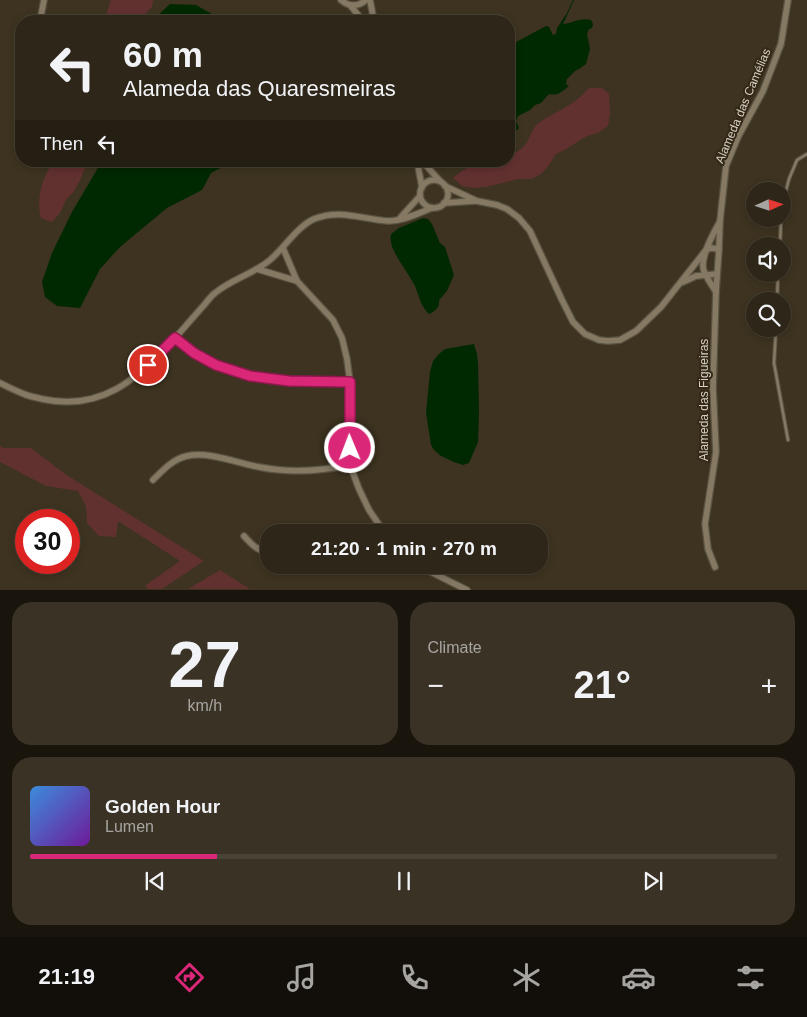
<!DOCTYPE html>
<meta charset="utf-8">
<style>
:root{--surface:#2e2618;--page:#3a3225;--text:#f1f3f6;--muted:#a7a5a2;--line:#494337;--accent:#db2777}
body{margin:0;font-family:Arial,sans-serif;background:var(--page);color:var(--text);height:100vh;display:flex;flex-direction:column;font-size:19px;white-space:nowrap}
*{box-sizing:border-box;margin:0}
p{font-size:16px;color:var(--muted)}
.icon{flex:none;width:28px;height:28px;fill:none;stroke:currentColor;stroke-width:2;stroke-linecap:round;stroke-linejoin:round}
.map{position:relative;height:590px;overflow:hidden}
.drawer{display:flex;flex-direction:column;gap:12px;padding:12px;background:#19150d;flex:1}
.drawer>*{flex:none}
.hud{position:absolute;left:15px;top:15px;width:500px;height:152px;border-radius:20px;box-shadow:0 2px 8px #0003,0 0 0 1px var(--line);background:#2e2618;color:var(--text);overflow:hidden}
.needle{width:32px;rotate:87deg}
.tools{position:absolute;left:746px;top:182px;display:grid;gap:10px}
.tools a{display:grid;place-items:center;width:45px;height:45px;border-radius:50%;background:var(--surface);box-shadow:0 2px 8px #0003,0 0 0 1px var(--line);font-size:25px}
.speed{position:absolute;left:15px;top:509px;display:flex;gap:10px;font-size:25px;font-weight:700;text-align:center}
.speed>*{display:grid;place-content:center;width:65px;height:65px;border-radius:50%;background:var(--surface);box-shadow:0 2px 8px #0003,0 0 0 1px var(--line);line-height:1}
.speed .limit{border:8px solid #d22;background:#fff;color:#111}
.pin{position:absolute;display:grid;place-items:center;width:42px;height:42px;color:#fff;margin:-21px;border:2px solid #fff;border-radius:50%;box-shadow:0 1px 5px #0007}
.me{position:absolute;width:55px;margin:-28px;rotate:359deg;stroke-linejoin:round;filter:drop-shadow(0 0 4px #0008)}
.turn{display:flex;align-items:center;gap:18px;height:105px;padding:0 25px;font-size:22px}
.turn .icon{width:65px;height:65px;stroke-width:2.5}
.turn b{display:block;font-size:35px;line-height:42px}
.then{display:flex;align-items:center;height:48px;padding:0 25px;background:#0003;gap:10px;font-size:19px}
.big{font-size:38px;font-weight:600;line-height:1.1}
.drawer .tile{flex:1;display:flex;flex-direction:column;justify-content:center;gap:8px;min-width:0;padding:0 18px;border-radius:20px;background:var(--page)}
.drawer .dial{align-items:center;gap:0}
.dial b{font-size:65px;line-height:1}
.song{display:flex;align-items:center;gap:15px}
.cover{width:60px;height:60px;border-radius:8px;background:linear-gradient(135deg,hsl(210 70% 55%),hsl(280 70% 35%))}
.played{height:5px;border-radius:2px;background:linear-gradient(90deg,var(--accent) 25%,var(--line) 25%)}
.keys{display:flex;justify-content:space-around;direction:ltr}
.heat{display:flex;justify-content:space-between;align-items:center;font-size:28px;direction:ltr}
.drawer .tiles{flex:1;display:grid;gap:12px;grid-template-columns:1fr 1fr}
.tile:last-child{grid-column:span 2}
.trip{position:absolute;left:260px;top:524px;width:288px;height:50px;border-radius:20px;background:var(--surface);box-shadow:0 2px 8px #0003,0 0 0 1px var(--line);font-weight:600;line-height:50px;text-align:center}
.menu{display:flex;height:80px;justify-content:space-around;align-items:center;background:#120f0a;color:var(--muted)}
.menu .icon{width:35px;height:35px}
.menu .on{color:var(--accent)}
.menu b{font-size:22px;color:var(--text)}
.map>svg:first-child{display:block}
</style>
<div class="map">
<svg width="807" height="590" viewBox="0 0 807 590">
<rect width="100%" height="100%" fill="#3d3320"/>
<g fill="#613130">
<polygon points="111,0 153,0 152,7 144,15 143,21 104,21"/>
<path d="M589,88H602L609,94L610,113L608,126L598,133L587,136L566,149L556,154L549,165L541,174L531,179H518L486,187L473,188L462,186L453,178C473,161 484,161 509,161V156C516,152 523,149 527,142C532,134 532,128 540,122C547,117 554,114 561,110C572,104 581,97 589,88Z"/>
<path d="M54,161H90L84,170L80,180L74,191L66,200L60,213L52,222L41,218C36,199 42,177 54,161Z"/>
<polygon points="0,446 3,448 31,448 65,474 204,561 162,589 147,589 146,585 180,561 118,521 116,537 99,536 87,523 86,506 78,491 46,486 0,462"/>
<polygon points="220,570 250,589 188,589"/>
</g>
<g fill="#002901">
<path d="M573,0H574L563,24C573,23 580,17 591,20L593,24L592,28L589,29L587,34L590,49L586,64L579,69L575,71L567,79L566,84L569,86C561,92 559,96 549,94L541,103L535,105L530,110L518,116L516,121L519,128L514,132L509,130V45H512L518,41L546,26L549,27L553,35L556,34L557,28L567,13Z"/>
<polygon points="170,4 196,5 224,21 153,21 154,19"/>
<polygon points="102,161 234,161 211,173 202,190 167,208 120,247 100,269 80,308 57,306 45,297 42,282 52,253 72,212"/>
<path d="M423,218L428,219L432,224L440,243L445,247L454,275L447,291L439,300C440,307 436,311 429,314C421,307 419,296 415,286C408,273 399,262 393,249C391,244 390,239 391,234L399,228Z"/>
<polygon points="474,344 477,354 478,363 479,410 478,442 469,463 463,465 454,462 441,456 434,450 431,445 426,413 430,372 433,361 439,354 445,349"/>
</g>
<g fill="none" stroke-linecap="round" stroke-linejoin="round">
<g stroke="#5a5241" stroke-width="4.5">
<g id="service">
<polyline points="782,206 789,179 797,160 807,154"/>
<polyline points="780,246 781,219"/>
<polyline points="777,301 778,274"/>
<polyline points="776,329 774,363 788,440"/>
</g>
</g>
<g stroke="#5a5241" stroke-width="8">
<g id="minor">
<path d="M341,0C349,7 358,7 366,0"/>
<polyline points="370,0 374,21"/>
<polyline points="350,5 363,21"/>
<polyline points="40,21 44,0"/>
<polyline points="417,161 422,187"/>
<polyline points="422,161 440,181"/>
<circle cx="434" cy="194" r="14"/>
<polyline points="445,186 477,201 497,205 507,209 519,218 530,231 562,300 573,322 585,334 599,340 608,341 620,340 636,331 661,307 706,250 711,248 719,249"/>
<polyline points="444,203 475,201"/>
<polyline points="400,218 420,196"/>
<polyline points="283,248 297,281 333,320 342,338 347,359 350,382 349,431 350,465 359,489 369,510 384,532"/>
<polyline points="257,269 297,281"/>
<polyline points="683,282 696,276 717,274"/>
<path d="M716,292C712,285 707,279 704,271C699,259 713,234 719,223"/>
<polyline points="175,338 194,353 216,365 250,376 289,381 350,382"/>
<path d="M0,383C8,387 16,391 24,394C30,397 36,397 42,399C101,412 138,379 175,338C185,327 195,315 205,304C208,300 211,296 215,293C232,279 253,274 270,260C284,248 298,226 314,219C341,208 363,220 389,221C404,221 418,213 432,208"/>
<path d="M153,480C163,470 173,459 187,456C209,451 237,463 259,467C289,473 321,471 350,465"/>
<path d="M244,536C251,544 258,551 269,553"/>
<polyline points="421,565 431,572 467,590"/>
<polyline points="715,567 708,549 705,524 716,452 713,388 716,292 719,249 720,221 726,166 738,137 763,91 781,44 788,0"/>
</g>
</g>
<use href="#service" stroke="#857964" stroke-width="2.5"/>
<use href="#minor" stroke="#857964" stroke-width="5.5"/>
</g>
<g fill="none" stroke-linecap="round" stroke-linejoin="round">
<g stroke="#8e194d" stroke-width="12">
<polyline id="route" points="148,365 175,338 194,353 216,365 250,376 289,381 350,382 350,448"/>
</g>
<use href="#route" stroke="#db2777" stroke-width="9"/>
</g>
<g text-anchor="middle" stroke-width="4" stroke-linejoin="round" paint-order="stroke">
<g font-size="12" fill="#d7d1c5" stroke="#332916">
<text transform="translate(743 106) rotate(-67)" y="4">Alameda das Camélias</text>
<text transform="translate(704 400) rotate(-90)" y="4">Alameda das Figueiras</text>
</g>
</g>
</svg>
<div class="tools">
<a><svg class="needle" viewBox="-14 -14 28 28"><path d="M0-13l5 13h-10z" fill="#e53935"/><path d="M0 13l5-13h-10z" fill="#a7a5a2"/></svg></a>
<a><svg class="icon" aria-label="sound" viewBox="0 0 24 24"><path d="M4 9h4l5-4v14l-5-4H4zM17 9q2 3 0 6"/></svg></a>
<a><svg class="icon" aria-label="search" viewBox="0 0 24 24"><circle cx="10" cy="10" r="6"/><path d="M15 15l6 6"/></svg></a>
</div>
<div class="speed"><div class="limit">30</div></div>
<div class="pin" style="left:148px;top:365px;background:#d93025"><svg class="icon" aria-label="arrive" viewBox="0 0 24 24"><path d="M6 21V4h12l-3 4 3 4H6"/></svg></div>
<svg class="me" style="left:350px;top:448px" viewBox="-20 -20 40 40"><circle r="17" fill="#db2777" stroke="#fff" stroke-width="3"/><path d="M0-11L8 9 0 5-8 9z" fill="#fff"/></svg>
<div class="trip">21:20 · 1 min · 270 m</div>
<div class="hud">
<div class="turn"><svg class="icon" aria-label="left" viewBox="0 0 24 24"><path d="M17 20v-9H6M10 6l-5 5 5 5"/></svg><div><b>60 m</b>Alameda das Quaresmeiras</div></div>
<div class="then">Then<svg class="icon" aria-label="left" viewBox="0 0 24 24"><path d="M17 20v-9H6M10 6l-5 5 5 5"/></svg></div>
</div>
</div>
<section class="drawer">
<div class="tiles">
<div class="tile dial"><b>27</b><p>km/h</p></div>
<div class="tile"><p>Climate</p>
<div class="heat"><a>−</a><b class="big">21°</b><a>+</a></div>
</div>
<div class="tile">
<div class="song"><i class="cover"></i><div><b>Golden Hour</b><p>Lumen</p></div></div>
<div class="played"></div>
<div class="keys"><svg class="icon" aria-label="previous" viewBox="0 0 24 24"><path d="M18 5L8 12l10 7zM5 5v14"/></svg><svg class="icon" aria-label="pause" viewBox="0 0 24 24"><path d="M8 5v14M16 5v14"/></svg><svg class="icon" aria-label="next" viewBox="0 0 24 24"><path d="M6 5l10 7-10 7zM19 5v14"/></svg></div>
</div>
</div>
</section>
<nav class="menu">
<b>21:19</b>
<svg class="icon on" aria-label="directions" viewBox="0 0 24 24"><path d="M12 3l9 9-9 9-9-9zM9 14v-3h6M13 9l2 2-2 2"/></svg>
<svg class="icon" aria-label="music" viewBox="0 0 24 24"><path d="M9 18V5l10-2v13"/><circle cx="6" cy="18" r="3"/><circle cx="16" cy="16" r="3"/></svg>
<svg class="icon" aria-label="phone" viewBox="0 0 24 24"><path d="M5 4h4l2 5-3 2q2 4 5 5l2-3 5 2v4C11 20 4 13 5 4z"/></svg>
<svg class="icon" aria-label="climate" viewBox="0 0 24 24"><path d="M12 3v18M4 7l16 10M4 17L20 7"/></svg>
<svg class="icon" aria-label="car" viewBox="0 0 24 24"><path d="M5 17H2v-5l4-1 3-4h7l3 4 3 1v5h-3M9 17h6M6 11h13"/><circle cx="7" cy="17" r="2"/><circle cx="17" cy="17" r="2"/></svg>
<svg class="icon" aria-label="filters" viewBox="0 0 24 24"><path d="M4 7h16M4 17h16"/><circle cx="9" cy="7" r="2"/><circle cx="15" cy="17" r="2"/></svg>
</nav>
